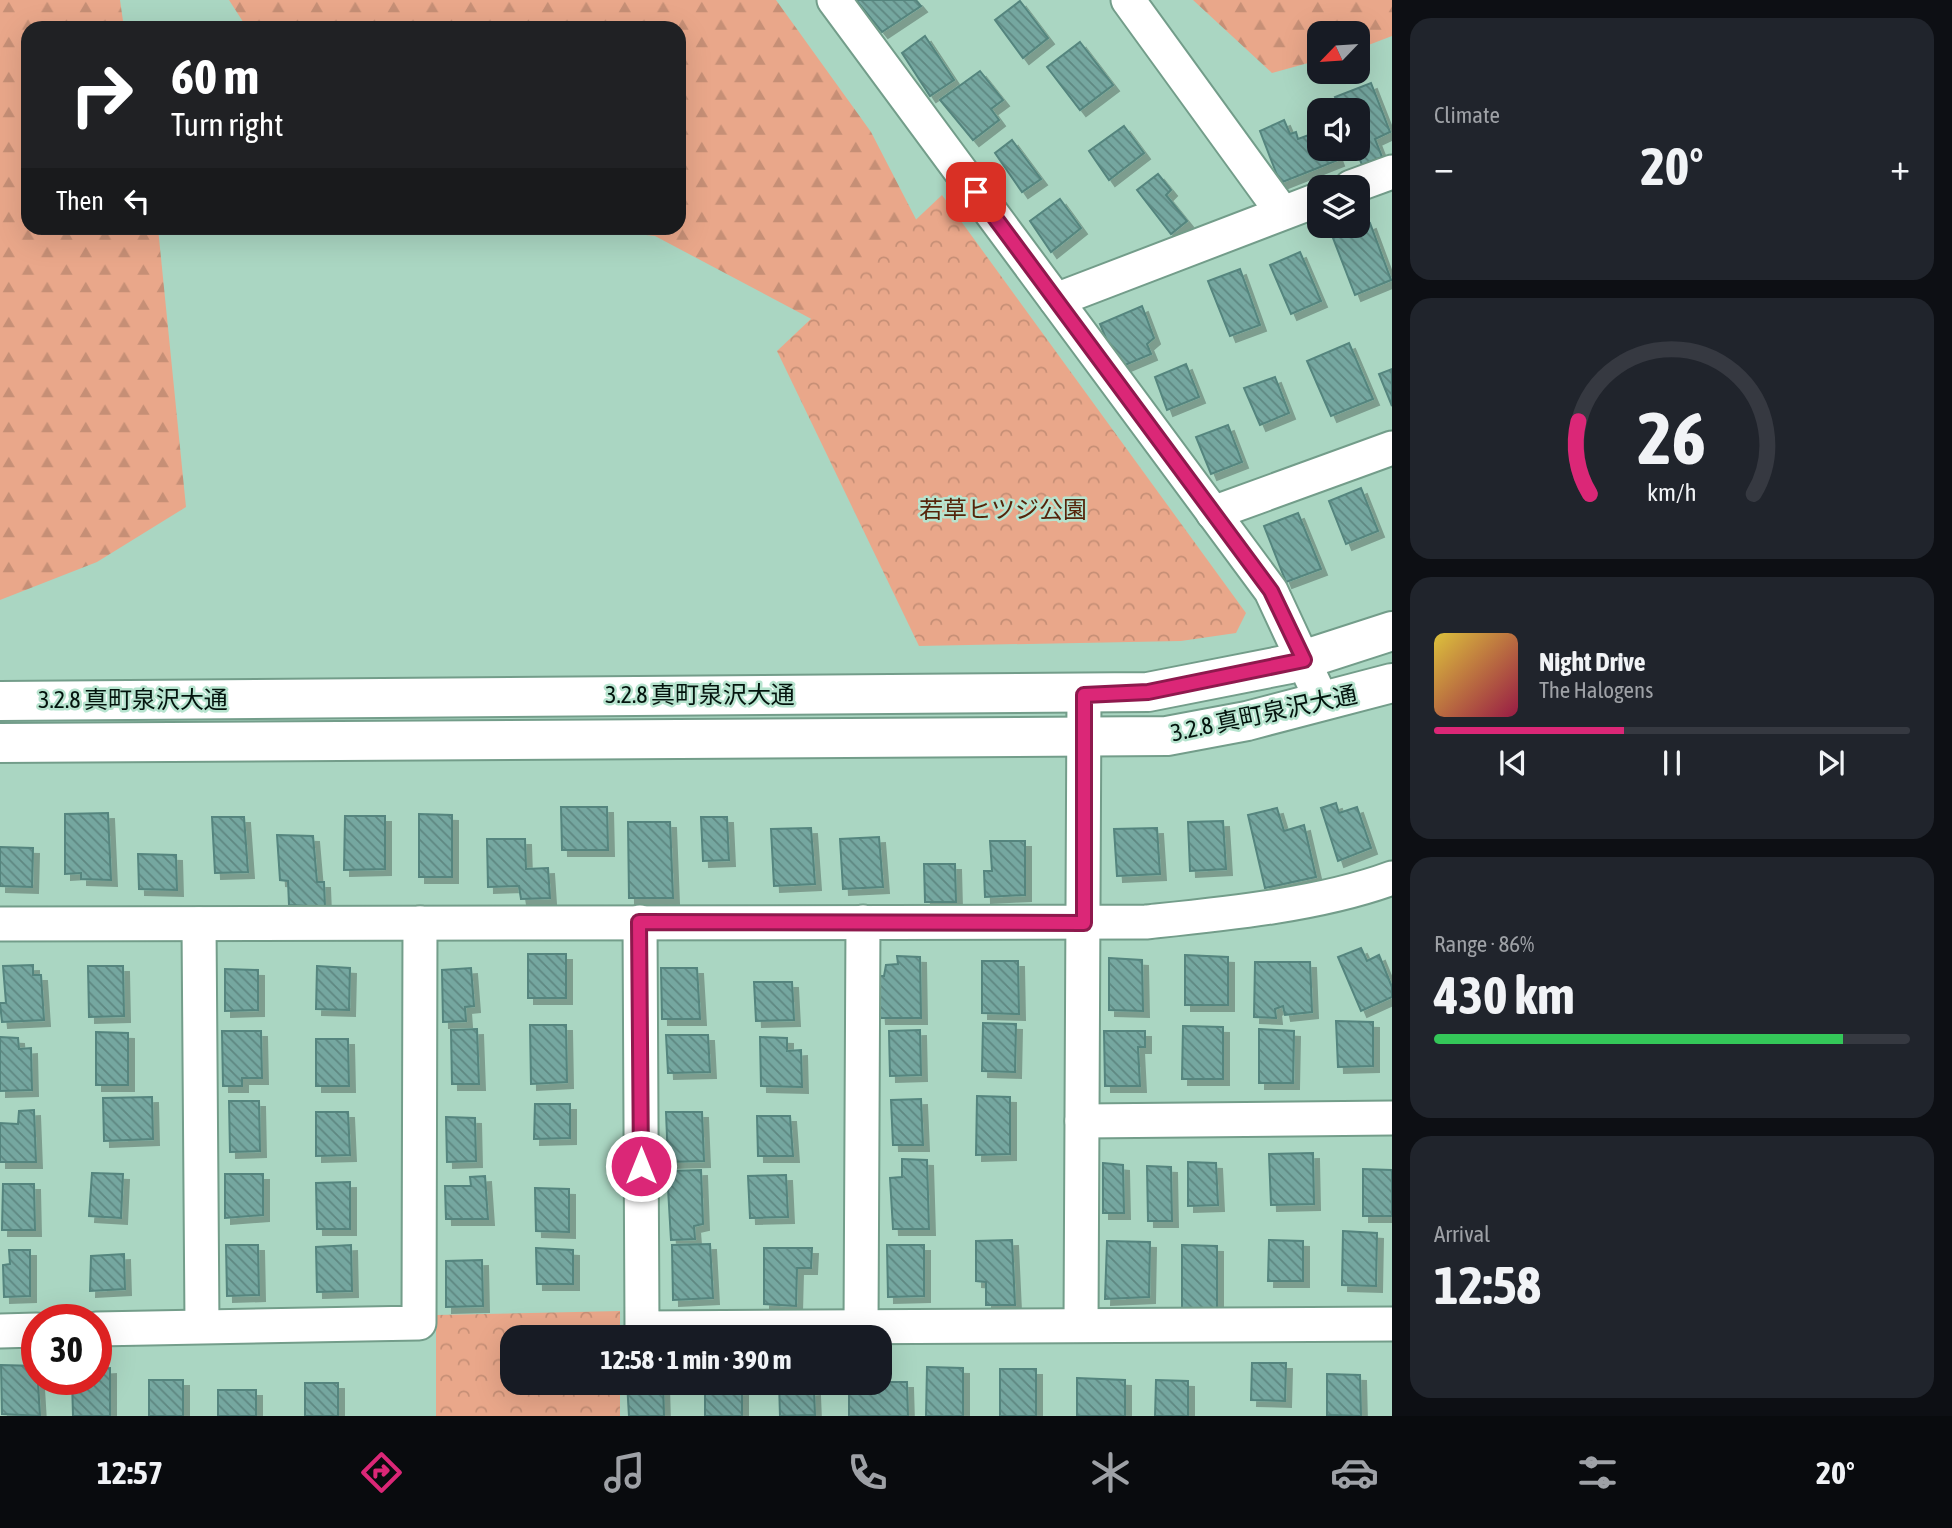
<!DOCTYPE html>
<meta charset="utf-8">
<style>
:root{--surface:#171b24;--page:#20242c;--text:#f1f3f6;--muted:#9ea1a6;--line:#363941;--accent:#db2777}
body{margin:0;font-family:"Asap Condensed","Noto Sans JP",sans-serif;background:var(--page);color:var(--text);height:100vh;display:flex;flex-direction:column;font-size:26px;white-space:nowrap}
*{box-sizing:border-box;margin:0}
p{font-size:23px;color:var(--muted)}
.icon{flex:none;width:38px;height:38px;fill:none;stroke:currentColor;stroke-width:2;stroke-linecap:round;stroke-linejoin:round}
.map{position:relative;flex:1;overflow:hidden}
.side{display:flex;flex-direction:column;gap:18px;padding:18px;background:#0d0f14;width:560px}
.side>*{flex:none}
.top-card{position:absolute;left:21px;top:21px;width:665px;height:214px;border-radius:21px;box-shadow:0 7px 28px #0002;background:#202124;color:#fff;overflow:hidden}
.needle{width:46px;rotate:245deg}
.buttons{position:absolute;left:1307px;top:21px;display:grid;gap:14px}
.buttons a{display:grid;place-items:center;width:63px;height:63px;border-radius:14px;background:var(--surface);box-shadow:0 7px 28px #0002;font-size:35px}
.speed{position:absolute;left:21px;top:1304px;display:flex;gap:14px;font-size:35px;font-weight:700;text-align:center}
.speed>*{display:grid;place-content:center;width:91px;height:91px;border-radius:50%;background:var(--surface);box-shadow:0 7px 28px #0002;line-height:1}
.speed .limit{border:10px solid #d22;background:#fff;color:#111}
.pin{position:absolute;display:grid;place-items:center;width:60px;height:60px;color:#fff;margin:-30px;border-radius:14px;box-shadow:0 4px 10px #0006}
.me{position:absolute;width:77px;margin:-38px;rotate:0deg;stroke-linejoin:round;filter:drop-shadow(0 0 5px #0008)}
.turn{display:flex;align-items:center;gap:24px;height:147px;padding:0 35px;font-size:32px}
.turn .icon{width:91px;height:91px;stroke-width:2.5}
.turn b{display:block;font-size:49px;line-height:60px}
.then{display:flex;align-items:center;height:66px;padding:0 35px;background:#0003;gap:14px;font-size:26px}
.big{font-size:52px;font-weight:700;line-height:1.1}
.side .widget{flex:1;display:flex;flex-direction:column;justify-content:center;gap:10px;min-width:0;padding:0 24px;border-radius:21px;background:var(--page)}
.side .dial{align-items:center;gap:0}
.dial svg{height:182px;overflow:visible;fill:none;stroke:var(--line);stroke-width:7;stroke-linecap:round;text-anchor:middle}
.dial text{fill:var(--text);stroke:none}
.song{display:flex;align-items:center;gap:21px}
.cover{width:84px;height:84px;border-radius:10px;background:linear-gradient(135deg,hsl(50 70% 55%),hsl(340 70% 35%))}
.played{height:7px;border-radius:4px;background:linear-gradient(90deg,var(--accent) 40%,var(--line) 40%)}
.keys{display:flex;justify-content:space-around;direction:ltr}
.heat{display:flex;justify-content:space-between;align-items:center;font-size:38px;direction:ltr}
.charge{height:10px;border-radius:5px;background:linear-gradient(90deg,#34c759 86%,var(--line) 0)}
.trip{position:absolute;left:500px;top:1325px;width:392px;height:70px;border-radius:21px;background:var(--surface);box-shadow:0 7px 28px #0002;font-weight:700;line-height:70px;text-align:center}
.menu{display:flex;height:112px;justify-content:space-around;align-items:center;background:#090b0e;color:var(--muted)}
.menu .icon{width:49px;height:49px}
.menu .current{color:var(--accent)}
.menu b{font-size:32px;color:var(--text)}
main{display:flex;flex:1;min-height:0}
.map>svg:first-child{display:block}
</style>
<main>
<div class="map">
<svg width="1392" height="1416" viewBox="0 0 1392 1416">
<defs>
<pattern id="forest-firs" width="22" height="20" patternUnits="userSpaceOnUse" patternTransform="scale(1.75)"><rect width="22" height="20" fill="#e9a78a"/><path d="M5 1l3.5 6h-7zM16 11l3.5 6h-7z" fill="#c68f76"/></pattern>
<pattern id="park-crowns" width="20" height="18" patternUnits="userSpaceOnUse" patternTransform="scale(1.75)"><rect width="20" height="18" fill="#e9a78a"/><path d="M2 6a3 3 0 1 1 6 0M12 15a3 3 0 1 1 6 0" fill="none" stroke="#c68f76"/></pattern>
<pattern id="building-back-hatch" width="6" height="6" patternUnits="userSpaceOnUse" patternTransform="scale(1.75)"><rect width="6" height="6" fill="#75a7a0"/><path d="M-1 5l2 2M0 0l6 6M5-1l2 2" fill="none" stroke="#5e8781"/></pattern>
<filter id="shadow"><feDropShadow dx="6" dy="6" stdDeviation="0" flood-color="#0004"/></filter>
</defs>
<rect width="100%" height="100%" fill="#aad6c2"/>
<g fill="url(#forest-firs)">
<polygon points="0,0 120,0 124,28 28,28 28,228 158,228 186,507 97,562 0,600"/>
<polygon points="229,0 776,0 871,132 938,262 885,358 655,236 584,228 679,228 679,28 247,28"/>
<polygon points="1193,0 1392,0 1392,36 1358,49 1358,33 1320,33 1319,60 1272,73"/>
</g>
<g fill="url(#park-crowns)">
<polygon points="942,195 1246,613 1236,633 1181,641 919,646 777,351"/>
<polygon points="620,1311 620,1337 513,1337 513,1382 620,1383 620,1416 436,1416 436,1315"/>
</g>
<g fill="url(#building-back-hatch)" stroke="#54857e" stroke-width="2" filter="url(#shadow)">
<polygon points="856,0 916,0 921,6 882,32"/>
<polygon points="1020,1 1048,38 1023,58 995,20"/>
<polygon points="925,36 954,80 930,96 902,53"/>
<polygon points="1080,42 1113,85 1080,110 1047,67"/>
<polygon points="980,71 1003,100 991,109 999,120 973,140 940,100"/>
<polygon points="1371,83 1390,132 1375,139 1382,157 1362,165 1356,149 1358,110 1341,110 1335,97"/>
<polygon points="1284,120 1290,134 1296,132 1298,139 1320,131 1320,149 1334,149 1338,160 1280,183 1260,131"/>
<polygon points="1124,126 1144,153 1109,180 1089,151"/>
<polygon points="1012,140 1041,179 1022,192 995,153"/>
<polygon points="1158,174 1171,190 1166,195 1187,221 1171,234 1137,190"/>
<polygon points="1060,199 1081,228 1051,252 1030,221"/>
<polygon points="1370,223 1391,280 1355,295 1333,238"/>
<polygon points="1300,252 1321,301 1291,314 1270,265"/>
<polygon points="1240,269 1260,325 1230,336 1208,281"/>
<polygon points="1142,306 1154,338 1147,344 1151,354 1118,368 1100,324"/>
<polygon points="1349,343 1373,399 1331,416 1307,361"/>
<polygon points="1186,364 1199,397 1167,410 1155,377"/>
<polygon points="1392,369 1392,406 1379,374"/>
<polygon points="1275,377 1289,413 1260,425 1244,388"/>
<polygon points="1228,425 1242,462 1211,474 1196,437"/>
<polygon points="1361,488 1378,531 1346,544 1329,501"/>
<polygon points="1298,513 1321,569 1286,582 1264,526"/>
<polygon points="1336,803 1339,813 1357,807 1371,848 1338,861 1321,808"/>
<polygon points="561,807 607,807 608,850 562,850"/>
<polygon points="1277,808 1284,831 1304,825 1316,877 1265,888 1248,815"/>
<polygon points="108,813 111,880 81,879 81,873 65,874 65,814"/>
<polygon points="419,814 452,815 452,877 419,877"/>
<polygon points="345,816 385,816 385,869 344,870"/>
<polygon points="212,817 244,817 248,872 215,873"/>
<polygon points="701,817 727,817 729,860 703,861"/>
<polygon points="1223,821 1226,869 1190,871 1188,822"/>
<polygon points="628,822 670,822 673,898 629,898"/>
<polygon points="811,828 815,884 774,886 771,829"/>
<polygon points="1157,828 1160,874 1117,876 1114,829"/>
<polygon points="277,835 313,836 317,882 324,882 325,907 289,905 288,881 280,880"/>
<polygon points="879,837 883,887 843,889 840,839"/>
<polygon points="487,839 525,839 526,869 548,868 550,898 521,899 519,886 488,887"/>
<polygon points="990,841 1025,841 1025,895 985,897 984,871 992,871"/>
<polygon points="0,847 33,848 32,887 0,886"/>
<polygon points="138,854 176,855 177,890 139,889"/>
<polygon points="924,864 955,864 956,902 925,902"/>
<polygon points="1361,948 1367,961 1379,955 1392,987 1392,997 1361,1011 1338,957"/>
<rect x="528" y="954" width="38" height="44"/>
<polygon points="1185,955 1228,957 1228,1005 1185,1005"/>
<polygon points="897,956 920,957 921,1018 880,1018 877,976 884,976 886,965 898,964"/>
<polygon points="1109,958 1142,960 1143,1011 1109,1010"/>
<polygon points="982,961 1018,961 1019,1014 982,1013"/>
<polygon points="1255,962 1310,962 1312,1012 1285,1015 1283,1006 1275,1009 1276,1018 1254,1017"/>
<polygon points="33,965 33,975 41,975 44,1020 2,1022 0,1003 6,1003 3,966"/>
<polygon points="88,966 123,966 124,1016 89,1017"/>
<polygon points="317,966 350,968 349,1010 316,1009"/>
<polygon points="471,968 474,1006 465,1007 466,1021 443,1022 442,970"/>
<polygon points="661,968 697,968 700,1019 662,1019"/>
<polygon points="225,969 258,970 258,1010 225,1011"/>
<polygon points="754,982 792,982 794,1020 756,1021"/>
<polygon points="1336,1021 1373,1022 1373,1066 1338,1067"/>
<polygon points="983,1023 1016,1024 1015,1072 982,1071"/>
<polygon points="530,1025 566,1025 567,1082 531,1084"/>
<polygon points="1183,1026 1223,1027 1223,1079 1182,1079"/>
<polygon points="477,1029 479,1084 452,1084 451,1030"/>
<polygon points="1259,1029 1294,1031 1293,1083 1259,1083"/>
<polygon points="920,1030 921,1075 890,1076 889,1031"/>
<polygon points="222,1031 261,1031 262,1078 242,1078 242,1086 223,1086"/>
<polygon points="1104,1031 1145,1031 1145,1047 1138,1047 1140,1086 1105,1086"/>
<polygon points="96,1032 128,1033 128,1085 96,1085"/>
<polygon points="666,1035 708,1035 710,1072 668,1073"/>
<polygon points="0,1037 18,1038 19,1049 31,1048 32,1090 0,1091"/>
<polygon points="760,1037 787,1038 787,1051 801,1050 802,1087 761,1086"/>
<polygon points="316,1039 348,1039 349,1086 316,1086"/>
<polygon points="977,1096 1010,1097 1010,1154 976,1155"/>
<polygon points="152,1097 153,1139 104,1141 103,1098"/>
<polygon points="921,1099 923,1145 893,1145 891,1100"/>
<polygon points="229,1101 259,1101 260,1151 230,1152"/>
<polygon points="535,1104 570,1104 570,1138 534,1139"/>
<polygon points="34,1110 36,1162 0,1162 0,1123 18,1124 19,1111"/>
<polygon points="316,1112 348,1112 350,1155 316,1156"/>
<polygon points="666,1112 702,1112 704,1161 668,1162"/>
<polygon points="757,1116 790,1116 793,1156 758,1156"/>
<polygon points="446,1117 475,1118 476,1161 447,1162"/>
<polygon points="1313,1153 1314,1204 1271,1205 1269,1154"/>
<polygon points="902,1159 927,1160 929,1229 893,1229 890,1178 902,1177"/>
<polygon points="1188,1162 1216,1163 1218,1205 1188,1206"/>
<polygon points="1103,1163 1123,1165 1124,1213 1103,1213"/>
<polygon points="1147,1166 1171,1167 1172,1221 1148,1221"/>
<polygon points="1363,1169 1392,1170 1392,1216 1363,1216"/>
<polygon points="701,1170 703,1224 694,1226 695,1239 671,1240 667,1171"/>
<polygon points="92,1173 123,1174 121,1218 89,1216"/>
<polygon points="225,1174 263,1174 263,1215 225,1218"/>
<polygon points="786,1175 788,1217 750,1218 748,1176"/>
<polygon points="485,1176 488,1219 446,1219 445,1186 471,1186 470,1177"/>
<polygon points="350,1182 350,1229 317,1229 316,1183"/>
<polygon points="3,1184 34,1184 35,1230 2,1230"/>
<polygon points="535,1188 569,1189 569,1232 536,1231"/>
<polygon points="1343,1231 1377,1233 1376,1286 1342,1285"/>
<polygon points="1012,1240 1015,1305 986,1305 986,1282 976,1281 976,1241"/>
<polygon points="1269,1240 1303,1241 1303,1281 1268,1281"/>
<polygon points="1107,1241 1150,1242 1149,1297 1105,1299"/>
<polygon points="710,1244 713,1298 673,1300 672,1245"/>
<polygon points="226,1245 258,1245 259,1295 227,1296"/>
<polygon points="351,1245 352,1291 317,1292 316,1247"/>
<polygon points="887,1245 924,1245 924,1296 888,1297"/>
<polygon points="1182,1245 1217,1246 1217,1308 1182,1308"/>
<polygon points="536,1248 573,1250 573,1284 537,1284"/>
<polygon points="764,1248 812,1248 811,1268 797,1268 796,1306 764,1304"/>
<polygon points="9,1250 30,1250 30,1296 4,1297 3,1265 10,1264"/>
<polygon points="124,1254 125,1289 90,1291 91,1256"/>
<polygon points="482,1260 483,1306 446,1307 446,1261"/>
<polygon points="1252,1363 1286,1363 1285,1401 1251,1400"/>
<polygon points="1,1365 37,1366 40,1416 2,1414"/>
<polygon points="927,1367 963,1368 963,1416 926,1416"/>
<polygon points="110,1368 110,1416 73,1416 72,1379 96,1379 96,1369"/>
<rect x="1000" y="1369" width="36" height="47"/>
<polygon points="1327,1374 1360,1375 1361,1416 1327,1415"/>
<polygon points="1077,1378 1125,1380 1125,1416 1077,1416"/>
<rect x="149" y="1380" width="34" height="36"/>
<polygon points="1156,1380 1188,1381 1188,1416 1155,1416"/>
<polygon points="627,1382 663,1382 664,1416 629,1416"/>
<polygon points="779,1382 802,1382 802,1391 814,1390 815,1415 780,1416"/>
<polygon points="849,1382 907,1382 908,1416 849,1416"/>
<rect x="305" y="1383" width="33" height="33"/>
<rect x="218" y="1390" width="38" height="26"/>
<polygon points="742,1390 742,1416 705,1416 705,1391"/>
</g>
<g fill="none" stroke-linecap="round" stroke-linejoin="round">
<g stroke="#739d8a" stroke-width="37">
<g id="street">
<polyline points="834,0 1271,591 1323,703"/>
<polyline points="1128,0 1282,212"/>
<polyline points="1351,187 1392,172"/>
<polyline points="1056,300 1320,199"/>
<polyline points="1213,513 1392,448"/>
<polyline points="640,922 642,1328 1392,1324"/>
<path d="M0,924L1146,922C1223,914 1319,905 1392,878"/>
<polyline points="199,924 202,1326"/>
<polyline points="1082,1121 1392,1118"/>
<polyline points="1081,1325 1084,695"/>
<polyline points="861,1327 863,922"/>
<polyline points="96,1329 419,1323 420,923"/>
<polyline points="0,1331 37,1330"/>
</g>
</g>
<g stroke="#739d8a" stroke-width="42">
<g id="secondary">
<polyline points="0,701 1148,692 1290,664 1392,631"/>
<polyline points="0,743 1167,736 1247,721 1392,683"/>
</g>
</g>
<use href="#street" stroke="#fff" stroke-width="33"/>
<use href="#secondary" stroke="#fff" stroke-width="38"/>
</g>
<g fill="none" stroke-linecap="round" stroke-linejoin="round">
<g stroke="#8e194d" stroke-width="18">
<polyline id="route" points="641,1166 639,922 1084,923 1084,695 1148,692 1304,660 1271,591 976,192"/>
</g>
<use href="#route" stroke="#db2777" stroke-width="12"/>
</g>
<g text-anchor="middle" stroke-width="5" stroke-linejoin="round" paint-order="stroke">
<g font-size="24" fill="#55240a" stroke="#b7e4cf">
<text x="1003" y="518">若草ヒツジ公園</text>
</g>
<g font-size="24" fill="#04140e" stroke="#b7e4cf">
<text x="700" y="703">3.2.8 真町泉沢大通</text>
<text x="133" y="708">3.2.8 真町泉沢大通</text>
<text transform="translate(1264 714) rotate(-12)" y="8">3.2.8 真町泉沢大通</text>
</g>
</g>
</svg>
<div class="buttons">
<a><svg class="needle" viewBox="-14 -14 28 28"><path d="M0-13l5 13h-10z" fill="#e53935"/><path d="M0 13l5-13h-10z" fill="#9ea1a6"/></svg></a>
<a><svg class="icon" aria-label="sound" viewBox="0 0 24 24"><path d="M4 9h4l5-4v14l-5-4H4zM17 9q2 3 0 6"/></svg></a>
<a><svg class="icon" aria-label="layers" viewBox="0 0 24 24"><path d="M12 4l9 5-9 5-9-5zM3 14l9 5 9-5"/></svg></a>
</div>
<div class="speed"><div class="limit">30</div></div>
<div class="pin" style="left:976px;top:192px;background:#d93025"><svg class="icon" aria-label="arrive" viewBox="0 0 24 24"><path d="M6 21V4h12l-3 4 3 4H6"/></svg></div>
<svg class="me" style="left:641px;top:1166px" viewBox="-20 -20 40 40"><circle r="17" fill="#db2777" stroke="#fff" stroke-width="3"/><path d="M0-11L8 9 0 5-8 9z" fill="#fff"/></svg>
<div class="trip">12:58 · 1 min · 390 m</div>
<div class="top-card">
<div class="turn"><svg class="icon" aria-label="right" viewBox="0 0 24 24"><path d="M7 20v-9h11M14 6l5 5-5 5"/></svg><div><b>60 m</b>Turn right</div></div>
<div class="then">Then<svg class="icon" aria-label="left" viewBox="0 0 24 24"><path d="M17 20v-9H6M10 6l-5 5 5 5"/></svg></div>
</div>
</div>
<section class="side">
<div class="widget"><p>Climate</p>
<div class="heat"><a>−</a><b class="big">20°</b><a>+</a></div>
</div>
<div class="widget dial"><svg viewBox="0 0 100 80">
<path d="M14 69A42 42 0 1 1 86 69"/>
<path d="M14 69A42 42 0 0 1 9 37" stroke="#db2777"/>
<text x="50" y="56" font-size="32" font-weight="700">26</text>
<text x="50" y="72" font-size="11">km/h</text>
</svg></div>
<div class="widget">
<div class="song"><i class="cover"></i><div><b>Night Drive</b><p>The Halogens</p></div></div>
<div class="played"></div>
<div class="keys"><svg class="icon" aria-label="previous" viewBox="0 0 24 24"><path d="M18 5L8 12l10 7zM5 5v14"/></svg><svg class="icon" aria-label="pause" viewBox="0 0 24 24"><path d="M8 5v14M16 5v14"/></svg><svg class="icon" aria-label="next" viewBox="0 0 24 24"><path d="M6 5l10 7-10 7zM19 5v14"/></svg></div>
</div>
<div class="widget"><p>Range · 86%</p><b class="big">430 km</b><div class="charge"></div></div>
<div class="widget"><p>Arrival</p><b class="big">12:58</b></div>
</section>
</main>
<nav class="menu">
<b>12:57</b>
<svg class="icon current" aria-label="directions" viewBox="0 0 24 24"><path d="M12 3l9 9-9 9-9-9zM9 14v-3h6M13 9l2 2-2 2"/></svg>
<svg class="icon" aria-label="music" viewBox="0 0 24 24"><path d="M9 18V5l10-2v13"/><circle cx="6" cy="18" r="3"/><circle cx="16" cy="16" r="3"/></svg>
<svg class="icon" aria-label="phone" viewBox="0 0 24 24"><path d="M5 4h4l2 5-3 2q2 4 5 5l2-3 5 2v4C11 20 4 13 5 4z"/></svg>
<svg class="icon" aria-label="climate" viewBox="0 0 24 24"><path d="M12 3v18M4 7l16 10M4 17L20 7"/></svg>
<svg class="icon" aria-label="car" viewBox="0 0 24 24"><path d="M5 17H2v-5l4-1 3-4h7l3 4 3 1v5h-3M9 17h6M6 11h13"/><circle cx="7" cy="17" r="2"/><circle cx="17" cy="17" r="2"/></svg>
<svg class="icon" aria-label="filters" viewBox="0 0 24 24"><path d="M4 7h16M4 17h16"/><circle cx="9" cy="7" r="2"/><circle cx="15" cy="17" r="2"/></svg>
<b>20°</b>
</nav>
